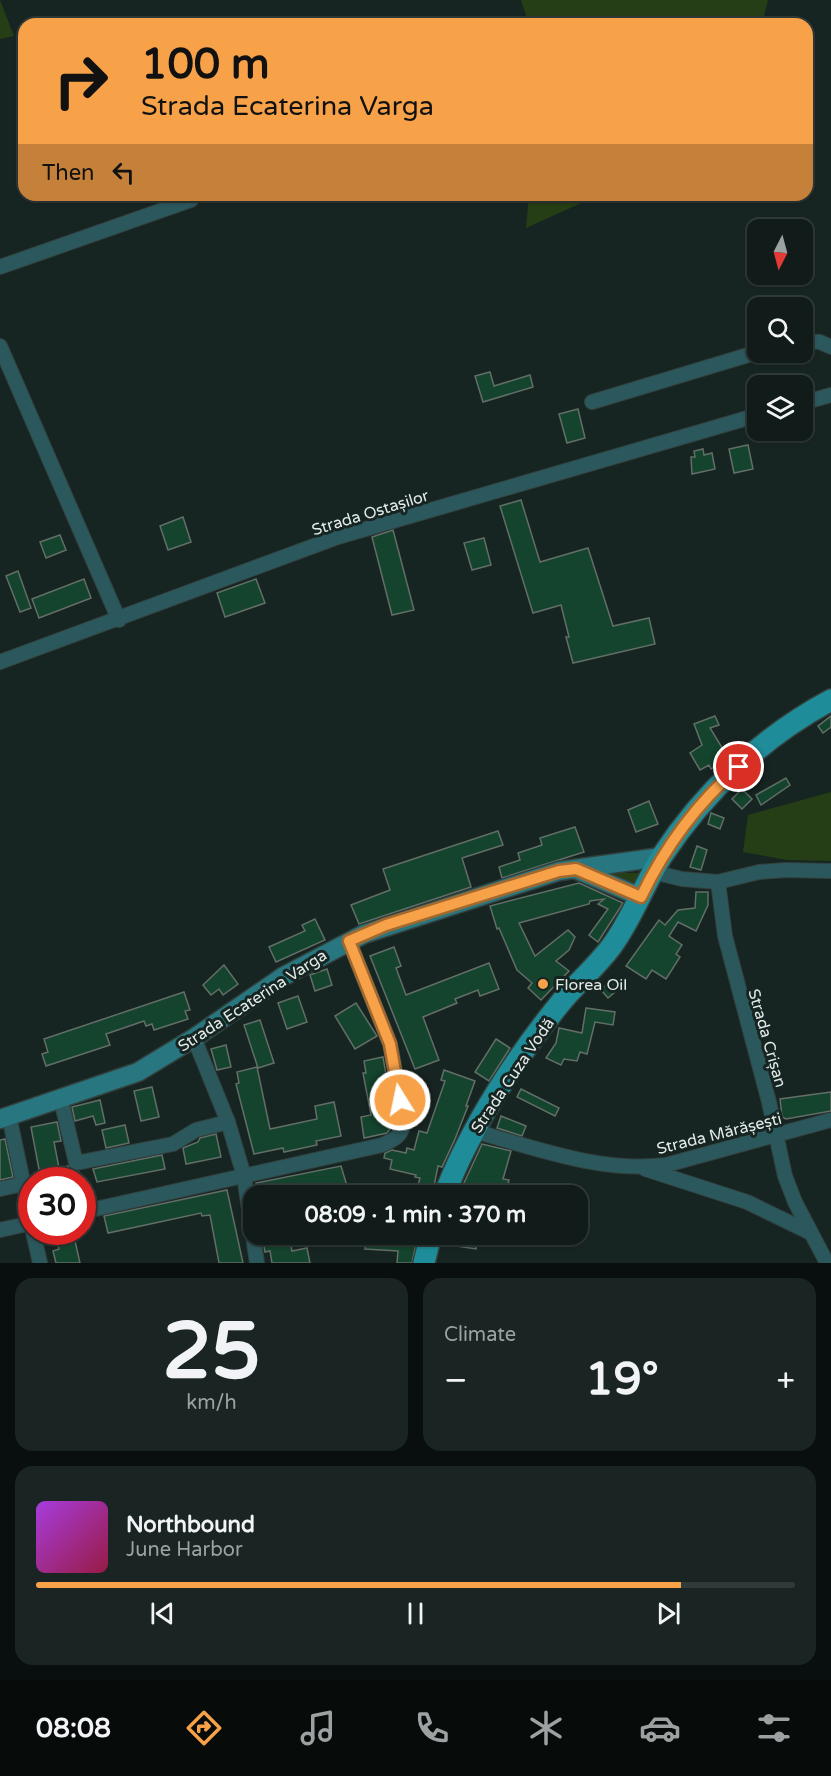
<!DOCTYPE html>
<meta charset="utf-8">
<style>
:root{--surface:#111c1a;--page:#1a2523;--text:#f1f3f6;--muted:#9ca1a2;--line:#303a39;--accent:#f7a149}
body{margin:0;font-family:"Varela Round",sans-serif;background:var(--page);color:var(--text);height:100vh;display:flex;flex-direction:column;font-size:22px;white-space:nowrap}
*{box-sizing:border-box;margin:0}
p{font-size:20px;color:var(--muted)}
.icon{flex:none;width:33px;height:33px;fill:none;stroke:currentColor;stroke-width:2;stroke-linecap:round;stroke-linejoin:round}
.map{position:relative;height:1263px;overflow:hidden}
.side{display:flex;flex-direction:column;gap:15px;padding:15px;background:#090f0e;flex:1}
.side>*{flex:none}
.hud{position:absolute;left:18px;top:18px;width:795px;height:183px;border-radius:18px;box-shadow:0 2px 4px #0004,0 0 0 2px var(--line);background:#f7a149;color:#111;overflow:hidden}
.needle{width:39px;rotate:186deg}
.tools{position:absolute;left:747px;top:219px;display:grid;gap:12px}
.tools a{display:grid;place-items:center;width:66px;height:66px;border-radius:12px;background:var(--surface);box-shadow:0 2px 4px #0004,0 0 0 2px var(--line);font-size:30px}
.speed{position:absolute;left:18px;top:1167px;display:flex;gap:12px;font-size:30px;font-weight:700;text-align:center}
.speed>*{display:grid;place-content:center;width:78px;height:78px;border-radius:50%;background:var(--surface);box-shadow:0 2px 4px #0004,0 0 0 2px var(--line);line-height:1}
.speed .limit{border:9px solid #d22;background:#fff;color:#111}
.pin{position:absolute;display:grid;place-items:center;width:51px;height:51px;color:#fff;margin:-26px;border:3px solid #fff;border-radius:50%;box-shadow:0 2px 6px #0007}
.me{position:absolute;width:66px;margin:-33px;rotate:350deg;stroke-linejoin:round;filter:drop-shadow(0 0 4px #0008)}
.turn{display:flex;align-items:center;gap:21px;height:126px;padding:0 24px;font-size:27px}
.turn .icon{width:78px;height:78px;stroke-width:2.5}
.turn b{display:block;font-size:42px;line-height:51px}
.then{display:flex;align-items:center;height:57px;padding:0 24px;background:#0003;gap:12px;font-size:22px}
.big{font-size:45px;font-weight:700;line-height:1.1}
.side .tile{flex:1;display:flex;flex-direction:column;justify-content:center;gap:9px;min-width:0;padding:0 21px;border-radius:18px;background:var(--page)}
.side .dial{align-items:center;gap:0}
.dial b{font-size:78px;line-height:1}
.song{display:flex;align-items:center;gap:18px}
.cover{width:72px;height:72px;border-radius:9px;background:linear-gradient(135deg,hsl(280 70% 55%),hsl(340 70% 35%))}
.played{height:6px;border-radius:3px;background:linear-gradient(90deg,var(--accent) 85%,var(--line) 85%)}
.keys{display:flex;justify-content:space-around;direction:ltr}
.heat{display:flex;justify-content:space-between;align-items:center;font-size:33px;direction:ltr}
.side .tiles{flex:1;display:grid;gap:15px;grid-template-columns:1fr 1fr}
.tile:last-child{grid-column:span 2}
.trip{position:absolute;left:243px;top:1185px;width:345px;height:60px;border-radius:18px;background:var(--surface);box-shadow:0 2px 4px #0004,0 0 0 2px var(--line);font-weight:700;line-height:60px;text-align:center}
.menu{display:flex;height:96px;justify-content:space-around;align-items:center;background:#070b0a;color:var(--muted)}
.menu .icon{width:42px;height:42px}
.menu .on{color:var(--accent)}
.menu b{font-size:27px;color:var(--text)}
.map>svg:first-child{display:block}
</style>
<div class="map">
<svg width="831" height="1263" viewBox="0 0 831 1263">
<rect width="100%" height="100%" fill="#172522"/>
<g fill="#253e15">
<polygon points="0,0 14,36 0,39"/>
<polygon points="521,0 768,0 762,24 529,24"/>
<polygon points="529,195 599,195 526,228"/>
<polygon points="831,792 831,861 787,860 743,852 748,815"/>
<polygon points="615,873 644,873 640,885 615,877"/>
</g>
<g fill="#14442d" stroke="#626e67" stroke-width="1.5">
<polygon points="490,372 494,386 530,375 533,387 483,402 475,376"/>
<polygon points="578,409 585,438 567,443 559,414"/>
<polygon points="748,445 753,469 734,473 729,449"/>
<polygon points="703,449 704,455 712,453 715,469 692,474 691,457 695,457 694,451"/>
<polygon points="521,500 540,562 588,548 613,626 649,618 655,644 573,663 566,637 569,637 561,605 533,613 500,506"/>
<polygon points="183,517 191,542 168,550 160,526"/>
<polygon points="393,530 414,610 392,615 372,537"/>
<polygon points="60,535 66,550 46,558 40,542"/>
<polygon points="484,538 491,565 472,570 464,543"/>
<polygon points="18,571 31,608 20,612 6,576"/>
<polygon points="84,579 91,598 39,618 32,599"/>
<polygon points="256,579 265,603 225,617 217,593"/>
<polygon points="715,716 719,725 710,728 726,754 719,759 721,763 711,769 709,765 700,770 690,753 702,745 694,724"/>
<polygon points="831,716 831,727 823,733 818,726"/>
<polygon points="786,778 790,785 761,805 756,795"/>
<polygon points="742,789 752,799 742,809 732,799"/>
<polygon points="649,801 658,824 636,832 628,810"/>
<polygon points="711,813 724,818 720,829 708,824"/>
<polygon points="575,827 584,852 502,878 499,867 520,860 518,853 542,845 540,838"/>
<polygon points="498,831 503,845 462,858 471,887 359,924 351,905 390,890 383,869"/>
<polygon points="697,846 707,850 701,870 690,867"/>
<polygon points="579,883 623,903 598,942 589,935 608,909 598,904 604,899 590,901 589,904 519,923 535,956 568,930 575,937 569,950 556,961 569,971 541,1000 528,988 532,983 517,970 499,928 497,929 490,906"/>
<polygon points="696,892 708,892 708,905 696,931 678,922 669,936 682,945 676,954 680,957 666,979 652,970 646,979 626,966 659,920 665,925 678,910 695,908"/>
<polygon points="315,919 325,940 276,962 269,947 305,931 302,925"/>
<polygon points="394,947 401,966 396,968 406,995 489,963 499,989 480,996 478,990 455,999 457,1003 423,1017 439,1060 415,1069 370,956"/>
<polygon points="224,965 238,984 223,995 219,989 211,995 203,985"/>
<polygon points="327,969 332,985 315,991 310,975"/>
<polygon points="613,978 621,987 608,998 601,990"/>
<polygon points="184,992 190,1010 185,1011 188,1019 154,1030 152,1024 146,1026 144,1021 106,1034 110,1045 46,1066 42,1054 48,1052 44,1039"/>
<polygon points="298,996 307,1022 287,1029 278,1003"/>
<polygon points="356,1003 377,1036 355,1049 335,1016"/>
<polygon points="586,1008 615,1012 613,1025 595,1022 587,1054 580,1052 577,1061 564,1059 561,1065 546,1058 556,1043 559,1028 582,1033"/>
<polygon points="260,1020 274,1063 258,1068 244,1025"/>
<polygon points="496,1039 510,1048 489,1081 475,1072"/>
<polygon points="226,1045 231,1067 217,1070 211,1049"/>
<polygon points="383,1057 394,1123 387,1133 364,1138 361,1117 371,1115 363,1073 366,1073 364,1061"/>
<polygon points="257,1067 270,1129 317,1119 315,1106 334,1102 341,1136 316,1141 317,1145 284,1152 283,1148 254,1154 236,1084 239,1083 237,1072"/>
<polygon points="444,1070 475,1081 466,1106 468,1106 455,1139 442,1167 438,1166 432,1196 415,1196 420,1178 415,1177 416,1175 390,1169 392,1160 384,1158 385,1153 392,1150 406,1153 407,1148 414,1150 419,1131 427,1133 445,1081 441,1080"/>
<polygon points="152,1087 159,1117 141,1121 134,1091"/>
<polygon points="521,1089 559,1108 555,1116 517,1097"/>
<polygon points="831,1092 831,1111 786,1119 782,1117 780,1099"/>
<polygon points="100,1100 105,1123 96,1125 93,1116 75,1121 72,1107"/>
<polygon points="501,1116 526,1126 522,1136 497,1128"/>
<polygon points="57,1122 61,1141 54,1142 59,1168 68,1166 73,1171 79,1172 80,1180 41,1180 31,1127"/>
<polygon points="125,1125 129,1143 106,1148 102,1130"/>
<polygon points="216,1134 221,1157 186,1164 183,1148 198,1142 200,1138"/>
<polygon points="5,1139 13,1177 0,1180 0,1140"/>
<polygon points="482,1144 511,1151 503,1179 509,1180 505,1196 458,1196"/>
<polygon points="162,1155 165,1169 97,1182 93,1169"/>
<polygon points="341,1166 350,1196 327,1196 326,1190 300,1196 259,1196 256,1183"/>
<polygon points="227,1190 243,1263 219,1263 210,1215 202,1216 201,1213 108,1233 104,1216"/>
<polygon points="55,1232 73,1232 80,1263 56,1263 53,1251 59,1249"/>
<polygon points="262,1234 289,1234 292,1251 307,1248 310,1263 272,1263 270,1251 265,1252"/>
<polygon points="368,1234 418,1234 412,1263 397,1263 398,1251 365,1249"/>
<polygon points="445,1234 477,1234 476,1249 442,1244"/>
</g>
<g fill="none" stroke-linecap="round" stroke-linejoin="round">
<g stroke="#33413e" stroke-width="16">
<g id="street">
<polyline points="0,267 191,200"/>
<polyline points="802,341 820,342 831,347"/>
<polyline points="0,346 119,620"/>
<polyline points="592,402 758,352"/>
<polyline points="802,403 831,395"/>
<polyline points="0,662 338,537 758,415"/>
<polyline points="653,872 682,879 718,882 759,872 786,870 831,871"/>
<polyline points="718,882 725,936 769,1102 785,1176 795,1202 827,1263"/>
<polyline points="194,1038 228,1122 244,1176 257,1263"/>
<polyline points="61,1100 76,1163 173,1144 196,1130 228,1122"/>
<polyline points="9,1116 32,1224"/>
<path d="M474,1131C535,1148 601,1173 666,1165L831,1120"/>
<polyline points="645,1169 747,1202 811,1233"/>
<polyline points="0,1189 23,1184"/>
<path d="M82,1212L382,1145C396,1139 403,1135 404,1119L390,1044L349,941"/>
<polyline points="0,1230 32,1223"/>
<polyline points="33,1232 40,1263"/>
</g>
</g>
<g stroke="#33413e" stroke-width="21">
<g id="secondary">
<polyline points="577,870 641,897"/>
<polyline points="0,1119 138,1072 194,1038 284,976 364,934 559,871 661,857"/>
</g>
</g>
<g stroke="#33413e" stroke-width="24">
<g id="primary">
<path d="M444,1196C470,1128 516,1057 562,1001C577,983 596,967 611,947C632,919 643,886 662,856C704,792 763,736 831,700"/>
<polyline points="424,1263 431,1234"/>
</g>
</g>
<use href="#street" stroke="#2b585d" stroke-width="14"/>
<use href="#secondary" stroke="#28767f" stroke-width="18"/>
<use href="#primary" stroke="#1f8d99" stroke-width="21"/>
</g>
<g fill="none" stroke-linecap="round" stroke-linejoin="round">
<g stroke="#a1692f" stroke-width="15">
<path id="route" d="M400,1100L390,1044L349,941L386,925L559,871L576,869L641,897C665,847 697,803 739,767"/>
</g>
<use href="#route" stroke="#f7a149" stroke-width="10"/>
</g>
<circle fill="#f7a149" stroke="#172522" stroke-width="2" cx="543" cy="984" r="6"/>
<g text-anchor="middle" stroke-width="6" stroke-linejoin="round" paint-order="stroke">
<g font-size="16" fill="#e2ebe9" stroke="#172522">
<text transform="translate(370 512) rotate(-17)" y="6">Strada Ostașilor</text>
<text transform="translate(252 1000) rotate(-33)" y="6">Strada Ecaterina Varga</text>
<text transform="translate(768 1038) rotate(74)" y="6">Strada Crișan</text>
<text transform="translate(512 1075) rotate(-56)" y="6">Strada Cuza Vodă</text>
<text transform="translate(719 1133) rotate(-14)" y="6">Strada Mărășești</text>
</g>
<g font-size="16" fill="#e2ebe9" stroke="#172522" text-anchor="start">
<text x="555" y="990">Florea Oil</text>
</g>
</g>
</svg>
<div class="tools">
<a><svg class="needle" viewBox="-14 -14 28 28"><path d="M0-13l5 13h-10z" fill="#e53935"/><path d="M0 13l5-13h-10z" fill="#9ca1a2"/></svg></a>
<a><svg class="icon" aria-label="search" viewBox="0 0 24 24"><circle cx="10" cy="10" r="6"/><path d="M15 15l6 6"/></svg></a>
<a><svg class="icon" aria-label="layers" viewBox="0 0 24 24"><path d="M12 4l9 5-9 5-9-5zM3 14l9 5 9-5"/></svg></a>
</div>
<div class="speed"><div class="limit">30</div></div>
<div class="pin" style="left:739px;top:767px;background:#d93025"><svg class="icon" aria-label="arrive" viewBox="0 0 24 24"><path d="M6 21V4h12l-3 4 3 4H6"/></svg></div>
<svg class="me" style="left:400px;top:1100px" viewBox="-20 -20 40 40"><circle r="17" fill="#f7a149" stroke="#fff" stroke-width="3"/><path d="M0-11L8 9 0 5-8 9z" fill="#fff"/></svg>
<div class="trip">08:09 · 1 min · 370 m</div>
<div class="hud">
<div class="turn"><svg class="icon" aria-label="right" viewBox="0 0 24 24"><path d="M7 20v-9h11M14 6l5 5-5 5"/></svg><div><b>100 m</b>Strada Ecaterina Varga</div></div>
<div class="then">Then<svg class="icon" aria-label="left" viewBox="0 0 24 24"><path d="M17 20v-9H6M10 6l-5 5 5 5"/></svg></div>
</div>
</div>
<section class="side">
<div class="tiles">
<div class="tile dial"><b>25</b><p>km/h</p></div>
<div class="tile"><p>Climate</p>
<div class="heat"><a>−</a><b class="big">19°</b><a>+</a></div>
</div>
<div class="tile">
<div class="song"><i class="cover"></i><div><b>Northbound</b><p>June Harbor</p></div></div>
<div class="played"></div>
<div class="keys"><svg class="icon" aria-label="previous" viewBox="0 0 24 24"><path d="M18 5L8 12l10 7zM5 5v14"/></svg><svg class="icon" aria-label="pause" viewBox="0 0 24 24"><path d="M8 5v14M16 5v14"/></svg><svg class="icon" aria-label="next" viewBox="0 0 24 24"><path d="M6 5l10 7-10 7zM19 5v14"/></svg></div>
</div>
</div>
</section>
<nav class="menu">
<b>08:08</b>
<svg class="icon on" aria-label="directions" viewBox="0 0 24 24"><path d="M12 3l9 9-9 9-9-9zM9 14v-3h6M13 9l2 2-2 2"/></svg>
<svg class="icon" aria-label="music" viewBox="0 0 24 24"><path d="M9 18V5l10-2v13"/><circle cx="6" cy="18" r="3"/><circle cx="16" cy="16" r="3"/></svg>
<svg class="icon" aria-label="phone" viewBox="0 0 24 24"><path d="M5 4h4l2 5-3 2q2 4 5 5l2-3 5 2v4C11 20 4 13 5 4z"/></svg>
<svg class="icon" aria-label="climate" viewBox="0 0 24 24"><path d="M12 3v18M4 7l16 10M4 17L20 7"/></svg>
<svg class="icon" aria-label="car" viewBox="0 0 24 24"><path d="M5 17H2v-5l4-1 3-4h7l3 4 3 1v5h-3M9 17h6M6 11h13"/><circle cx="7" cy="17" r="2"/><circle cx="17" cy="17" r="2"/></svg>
<svg class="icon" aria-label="filters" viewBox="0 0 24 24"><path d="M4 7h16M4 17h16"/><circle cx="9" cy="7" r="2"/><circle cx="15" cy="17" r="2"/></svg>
</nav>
